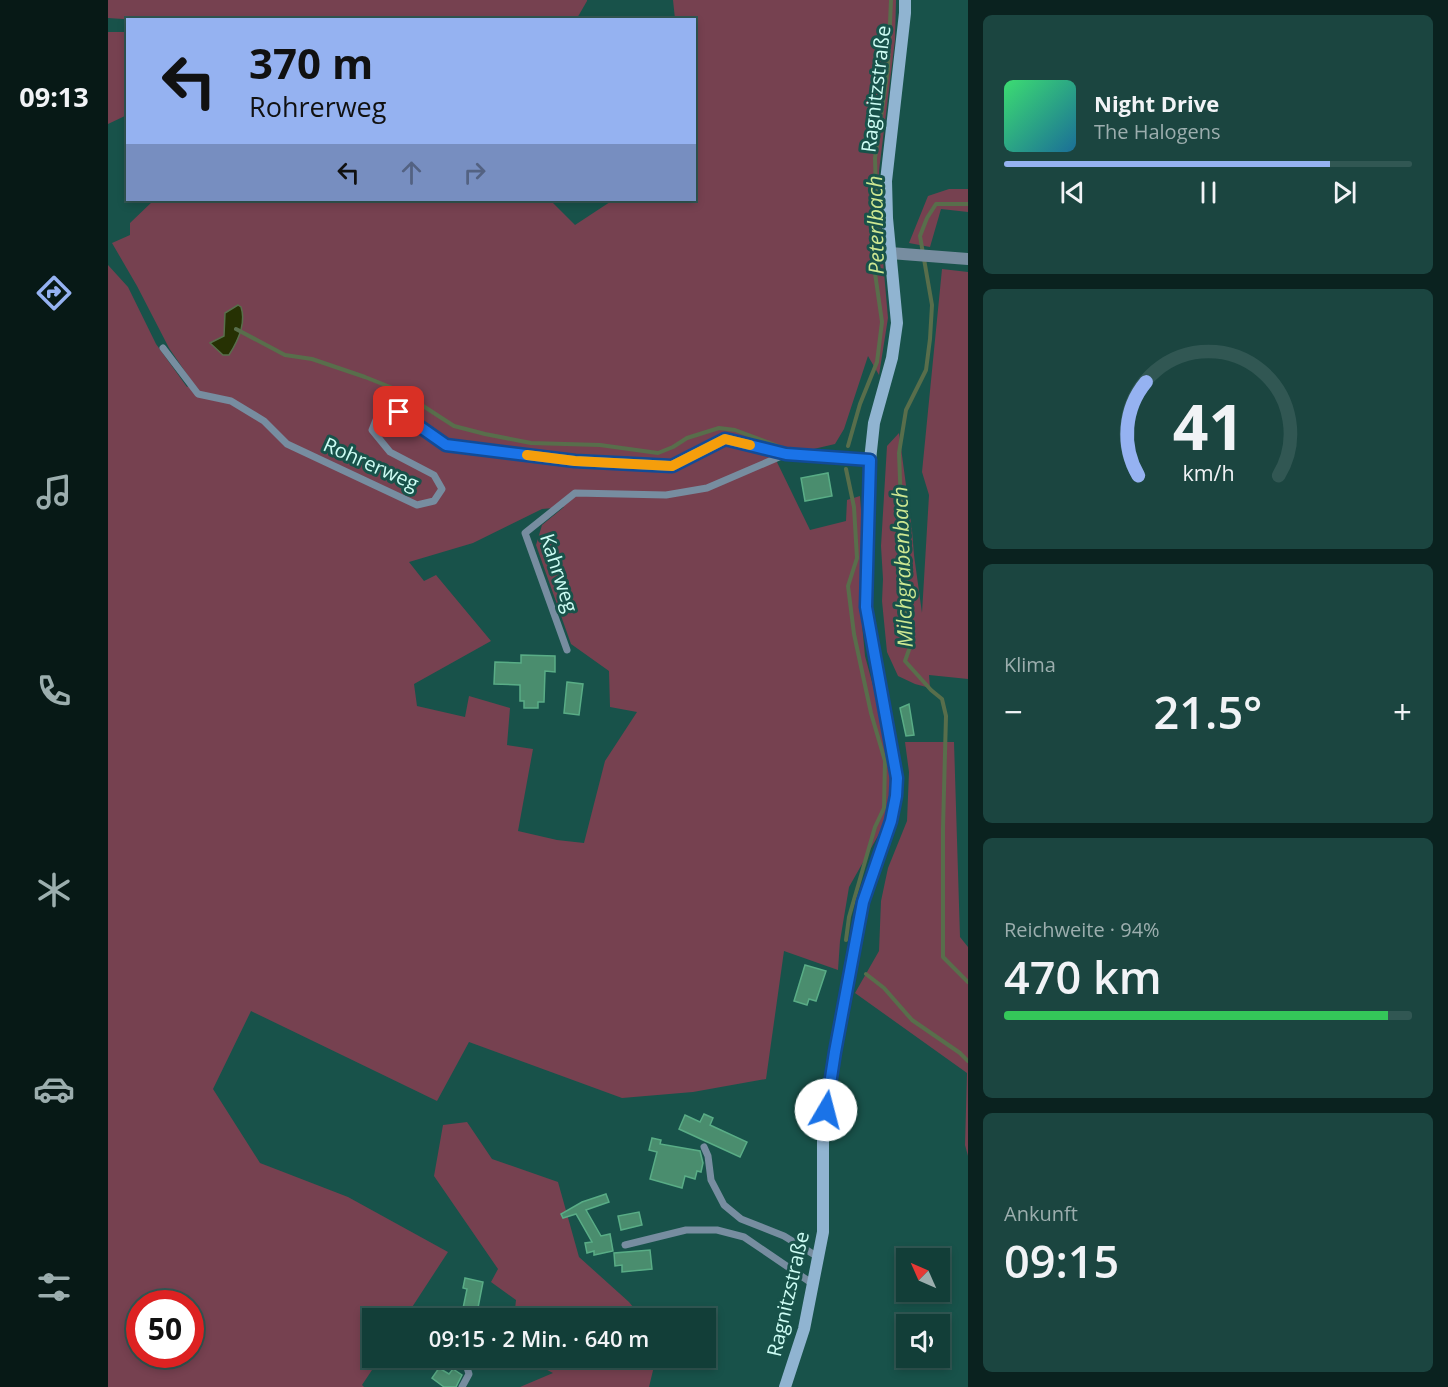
<!DOCTYPE html>
<html lang="de">
<meta charset="utf-8">
<style>
:root{--surface:#123e38;--page:#1b4540;--text:#f1f3f6;--muted:#9caeae;--line:#315753;--accent:#95b2f1}
body{margin:0;font-family:"Open Sans",sans-serif;background:var(--page);color:var(--text);height:100vh;display:flex;flex-direction:column;font-size:22px;white-space:nowrap}
*{box-sizing:border-box;margin:0}
p{font-size:20px;color:var(--muted)}
.icon{flex:none;width:33px;height:33px;fill:none;stroke:currentColor;stroke-width:2;stroke-linecap:round;stroke-linejoin:round}
.map{position:relative;flex:1;overflow:hidden}
.sheet{display:flex;flex-direction:column;gap:15px;padding:15px;background:#0a221f;width:480px}
.sheet>*{flex:none}
.guide{position:absolute;left:18px;top:18px;width:570px;height:183px;border-radius:0px;box-shadow:0 3px 9px #0003,0 0 0 2px var(--line);background:#95b2f1;color:#111;overflow:hidden}
.needle{width:39px;rotate:315deg}
.tools{position:absolute;left:788px;top:1248px;display:grid;gap:12px}
.tools a{display:grid;place-items:center;width:54px;height:54px;border-radius:0px;background:var(--surface);box-shadow:0 3px 9px #0003,0 0 0 2px var(--line);font-size:30px}
.speed{position:absolute;left:18px;top:1290px;display:flex;gap:12px;font-size:30px;font-weight:700;text-align:center}
.speed>*{display:grid;place-content:center;width:78px;height:78px;border-radius:50%;background:var(--surface);box-shadow:0 3px 9px #0003,0 0 0 2px var(--line);line-height:1}
.speed .limit{border:9px solid #d22;background:#fff;color:#111}
.pin{position:absolute;display:grid;place-items:center;width:51px;height:51px;color:#fff;margin:-26px;border-radius:12px;box-shadow:0 3px 9px #0006}
.me{position:absolute;width:66px;margin:-33px;rotate:8deg;stroke-linejoin:round;filter:drop-shadow(0 0 4px #0008)}
.turn{display:flex;align-items:center;gap:21px;height:126px;padding:0 24px;font-size:27px}
.turn .icon{width:78px;height:78px;stroke-width:2.5}
.turn b{display:block;font-size:42px;line-height:51px}
.lanes{display:flex;align-items:center;height:57px;padding:0 24px;background:#0003;justify-content:center;gap:30px;direction:ltr}
.lanes .off{opacity:.35}
.big{font-size:45px;font-weight:600;line-height:1.1}
.sheet .tile{flex:1;display:flex;flex-direction:column;justify-content:center;gap:9px;min-width:0;padding:0 21px;border-radius:9px;background:var(--page)}
.sheet .dial{align-items:center;gap:0}
.dial svg{height:156px;overflow:visible;fill:none;stroke:var(--line);stroke-width:7;stroke-linecap:round;text-anchor:middle}
.dial text{fill:var(--text);stroke:none}
.song{display:flex;align-items:center;gap:18px}
.cover{width:72px;height:72px;border-radius:9px;background:linear-gradient(135deg,hsl(140 70% 55%),hsl(200 70% 35%))}
.played{height:6px;border-radius:3px;background:linear-gradient(90deg,var(--accent) 80%,var(--line) 80%)}
.keys{display:flex;justify-content:space-around;direction:ltr}
.heat{display:flex;justify-content:space-between;align-items:center;font-size:33px;direction:ltr}
.charge{height:9px;border-radius:4px;background:linear-gradient(90deg,#34c759 94%,var(--line) 0)}
.trip{position:absolute;left:254px;top:1308px;width:354px;height:60px;border-radius:0px;background:var(--surface);box-shadow:0 3px 9px #0003,0 0 0 2px var(--line);font-weight:600;line-height:60px;text-align:center}
main{display:flex;flex:1;min-height:0}
.tabs{display:flex;flex-direction:column;width:108px;justify-content:space-around;align-items:center;background:#071916;color:var(--muted)}
.tabs .icon{width:42px;height:42px}
.tabs .selected{color:var(--accent)}
.tabs b{font-size:27px;color:var(--text)}
.map>svg:first-child{display:block}
</style>
<main>
<nav class="tabs">
<b>09:13</b>
<svg class="icon selected" aria-label="directions" viewBox="0 0 24 24"><path d="M12 3l9 9-9 9-9-9zM9 14v-3h6M13 9l2 2-2 2"/></svg>
<svg class="icon" aria-label="music" viewBox="0 0 24 24"><path d="M9 18V5l10-2v13"/><circle cx="6" cy="18" r="3"/><circle cx="16" cy="16" r="3"/></svg>
<svg class="icon" aria-label="phone" viewBox="0 0 24 24"><path d="M5 4h4l2 5-3 2q2 4 5 5l2-3 5 2v4C11 20 4 13 5 4z"/></svg>
<svg class="icon" aria-label="climate" viewBox="0 0 24 24"><path d="M12 3v18M4 7l16 10M4 17L20 7"/></svg>
<svg class="icon" aria-label="car" viewBox="0 0 24 24"><path d="M5 17H2v-5l4-1 3-4h7l3 4 3 1v5h-3M9 17h6M6 11h13"/><circle cx="7" cy="17" r="2"/><circle cx="17" cy="17" r="2"/></svg>
<svg class="icon" aria-label="filters" viewBox="0 0 24 24"><path d="M4 7h16M4 17h16"/><circle cx="9" cy="7" r="2"/><circle cx="15" cy="17" r="2"/></svg>
</nav>
<div class="map">
<svg width="860" height="1387" viewBox="0 0 860 1387">
<rect width="100%" height="100%" fill="#18524a"/>
<g fill="#764150" fill-rule="evenodd">
<polygon points="0,0 479,0 479,1 468,20 30,20 0,18"/>
<path d="M565,0H788L787,40L771,171L773,238L780,318L771,375L760,356L736,429L727,444L667,458L702,530L738,521L739,500L752,496L755,535L753,613L757,656L767,693L772,722L780,758L783,796L775,827L741,887L732,941L730,970L676,951L658,1079L585,1092L514,1098L361,1042L329,1101L143,1011L105,1089L152,1163L240,1197L340,1252L297,1318H264V1358H272L254,1385L256,1387H0V265L20,287L48,344L79,387L85,383L61,348L29,286L4,243L22,235V223L46,200H442L467,225L505,200H586V20L567,19ZM117,313L135,315L133,323L115,355L103,343L116,336ZM456,507L434,525L428,545L463,644L501,671L502,707L529,712L497,761L476,843L449,840L410,831L425,749L399,745L402,708L361,696L357,717L309,706L306,684L383,641L328,575L316,581L301,562L365,543L434,509ZM32,1304H82V1354H32Z"/>
<polygon points="0,32 20,32 19,115 0,124"/>
<polygon points="841,189 860,189 860,212 833,209 822,247 801,243 820,196"/>
<polygon points="834,269 860,272 860,679 821,675 822,688 807,684 790,676 779,652 774,601 775,579 773,546 779,446 791,433 804,530 806,555 814,613 821,495 814,472"/>
<polygon points="797,742 846,742 852,937 860,947 860,1156 857,1145 859,1073 747,993 771,951 773,901 780,868 799,821 801,772"/>
<polygon points="359,1122 384,1159 450,1182 471,1257 521,1302 534,1318 406,1318 408,1300 383,1282 390,1269 326,1176 335,1125"/>
<polygon points="416,1358 548,1358 541,1387 412,1387 445,1373"/>
</g>
<path fill="#263103" stroke="#586e4b" stroke-width="1.5" d="M130,305L133,307C138,322 130,341 121,355H115L102,343L116,336L117,313Z"/>
<g fill="none" stroke-linecap="round" stroke-linejoin="round">
<g stroke="#586e4b" stroke-width="4">
<polyline points="860,204 828,204 819,218 812,236 824,305 822,339 818,370 798,410 791,453 793,505 798,555 798,631 802,647 797,661 823,690 834,699 838,716 835,828 835,957 860,982"/>
<polyline points="128,329 177,355 204,359 257,377 292,391 346,426 377,434 423,443 492,445 550,453 565,447 579,438 611,428 627,430 686,452"/>
<polyline points="740,446 752,404 769,362 774,322 767,273 769,227 767,158 780,69 783,0"/>
<polyline points="738,469 746,507 749,558 740,586 746,634 763,713 777,761 776,808 767,827 741,917 738,940"/>
<polyline points="758,974 776,988 804,1020 852,1053 860,1061"/>
</g>
</g>
<g fill="#4a8d6e" stroke="#59ad86" stroke-width="1.5">
<polygon points="720,473 724,496 697,501 693,478"/>
<polygon points="413,655 447,656 447,672 437,671 436,702 430,702 430,708 416,708 416,701 412,701 412,685 386,684 387,662 413,663"/>
<polygon points="459,682 475,684 471,715 456,713"/>
<polygon points="801,704 806,735 798,736 792,708"/>
<polygon points="697,965 718,971 708,1001 701,999 699,1005 686,1001"/>
<polygon points="596,1114 605,1118 602,1125 639,1142 632,1157 571,1129 577,1115 592,1122"/>
<polygon points="544,1138 553,1140 552,1144 592,1151 595,1163 593,1172 589,1171 587,1179 577,1176 574,1188 542,1179 549,1152 541,1150"/>
<polygon points="498,1194 501,1202 478,1210 493,1236 502,1234 505,1251 486,1255 486,1251 479,1253 477,1243 484,1242 468,1214 455,1218 453,1214 474,1202"/>
<polygon points="531,1212 534,1225 513,1230 510,1216"/>
<polygon points="542,1250 544,1269 514,1272 514,1265 507,1266 506,1253"/>
<polygon points="357,1278 375,1282 368,1318 353,1318 359,1289 355,1288"/>
<polygon points="331,1368 341,1374 345,1369 354,1375 348,1387 336,1387 324,1378"/>
</g>
<g fill="none" stroke-linecap="round" stroke-linejoin="round">
<g stroke="#778da0" stroke-width="7">
<polyline points="55,348 90,394 123,401 156,421 179,444 309,505 326,501 334,489 326,475 282,452 264,430 272,410 291,412 338,445 467,461 564,466 617,439 678,454 762,460"/>
<polyline points="459,650 417,533 467,493 558,495 599,488 678,454"/>
<polyline points="596,1147 600,1156 603,1180 616,1205 633,1219 676,1236 710,1257"/>
<polyline points="517,1245 578,1230 609,1230 636,1237 705,1284"/>
<polyline points="354,1387 361,1374 356,1358"/>
</g>
<polyline stroke="#778da0" stroke-width="12" points="782,253 860,259"/>
<polyline stroke="#90b4d1" stroke-width="12" points="677,1387 696,1329 715,1232 715,1133 727,1052 739,986 755,901 783,821 788,796 789,778 758,607 762,460 766,423 784,358 789,323 779,218 778,181 797,13 797,0"/>
</g>
<g fill="none" stroke-linecap="round" stroke-linejoin="round">
<g stroke="#114b97" stroke-width="15">
<polyline id="route" points="291,412 338,445 467,461 564,466 617,439 678,454 762,460 758,607 789,778 788,796 783,821 755,902 727,1052 718,1110"/>
</g>
<use href="#route" stroke="#1a73e8" stroke-width="10"/>
<polyline stroke="#f59e0b" stroke-width="10" points="419,455 467,461 564,466 617,439 642,445"/>
</g>
<g text-anchor="middle" stroke-width="6" stroke-linejoin="round" paint-order="stroke">
<g font-size="20" fill="#cdfdf4" stroke="#18524a">
<text transform="translate(768 89) rotate(-83)" y="7">Ragnitzstraße</text>
<text transform="translate(263 464) rotate(24)" y="7">Rohrerweg</text>
<text transform="translate(451 573) rotate(72)" y="7">Kahrweg</text>
<text transform="translate(680 1294) rotate(-77)" y="7">Ragnitzstraße</text>
</g>
<g font-size="21" font-style="italic" fill="#cee892" stroke="#18524a">
<text transform="translate(768 225) rotate(-91)" y="7">Peterlbach</text>
<text transform="translate(795 567) rotate(-92)" y="7">Milchgrabenbach</text>
</g>
</g>
</svg>
<div class="tools">
<a><svg class="needle" viewBox="-14 -14 28 28"><path d="M0-13l5 13h-10z" fill="#e53935"/><path d="M0 13l5-13h-10z" fill="#9caeae"/></svg></a>
<a><svg class="icon" aria-label="sound" viewBox="0 0 24 24"><path d="M4 9h4l5-4v14l-5-4H4zM17 9q2 3 0 6"/></svg></a>
</div>
<div class="speed"><div class="limit">50</div></div>
<div class="pin" style="left:291px;top:412px;background:#d93025"><svg class="icon" aria-label="arrive" viewBox="0 0 24 24"><path d="M6 21V4h12l-3 4 3 4H6"/></svg></div>
<svg class="me" style="left:718px;top:1110px" viewBox="-20 -20 40 40"><circle r="19" fill="#fff"/><path d="M0-13L10 11 0 6-10 11z" fill="#1a73e8"/></svg>
<div class="trip">09:15 · 2 Min. · 640 m</div>
<div class="guide">
<div class="turn"><svg class="icon" aria-label="left" viewBox="0 0 24 24"><path d="M17 20v-9H6M10 6l-5 5 5 5"/></svg><div><b>370 m</b>Rohrerweg</div></div>
<div class="lanes"><svg class="icon" aria-label="left" viewBox="0 0 24 24"><path d="M17 20v-9H6M10 6l-5 5 5 5"/></svg><svg class="icon off" aria-label="ahead" viewBox="0 0 24 24"><path d="M12 20V5M6 11l6-6 6 6"/></svg><svg class="icon off" aria-label="right" viewBox="0 0 24 24"><path d="M7 20v-9h11M14 6l5 5-5 5"/></svg></div>
</div>
</div>
<section class="sheet">
<div class="tile">
<div class="song"><i class="cover"></i><div><b>Night Drive</b><p>The Halogens</p></div></div>
<div class="played"></div>
<div class="keys"><svg class="icon" aria-label="previous" viewBox="0 0 24 24"><path d="M18 5L8 12l10 7zM5 5v14"/></svg><svg class="icon" aria-label="pause" viewBox="0 0 24 24"><path d="M8 5v14M16 5v14"/></svg><svg class="icon" aria-label="next" viewBox="0 0 24 24"><path d="M6 5l10 7-10 7zM19 5v14"/></svg></div>
</div>
<div class="tile dial"><svg viewBox="0 0 100 80">
<path d="M14 69A42 42 0 1 1 86 69"/>
<path d="M14 69A42 42 0 0 1 18 21" stroke="#95b2f1"/>
<text x="50" y="56" font-size="32" font-weight="700">41</text>
<text x="50" y="72" font-size="11">km/h</text>
</svg></div>
<div class="tile"><p>Klima</p>
<div class="heat"><a>−</a><b class="big">21.5°</b><a>+</a></div>
</div>
<div class="tile"><p>Reichweite · 94%</p><b class="big">470 km</b><div class="charge"></div></div>
<div class="tile"><p>Ankunft</p><b class="big">09:15</b></div>
</section>
</main>
